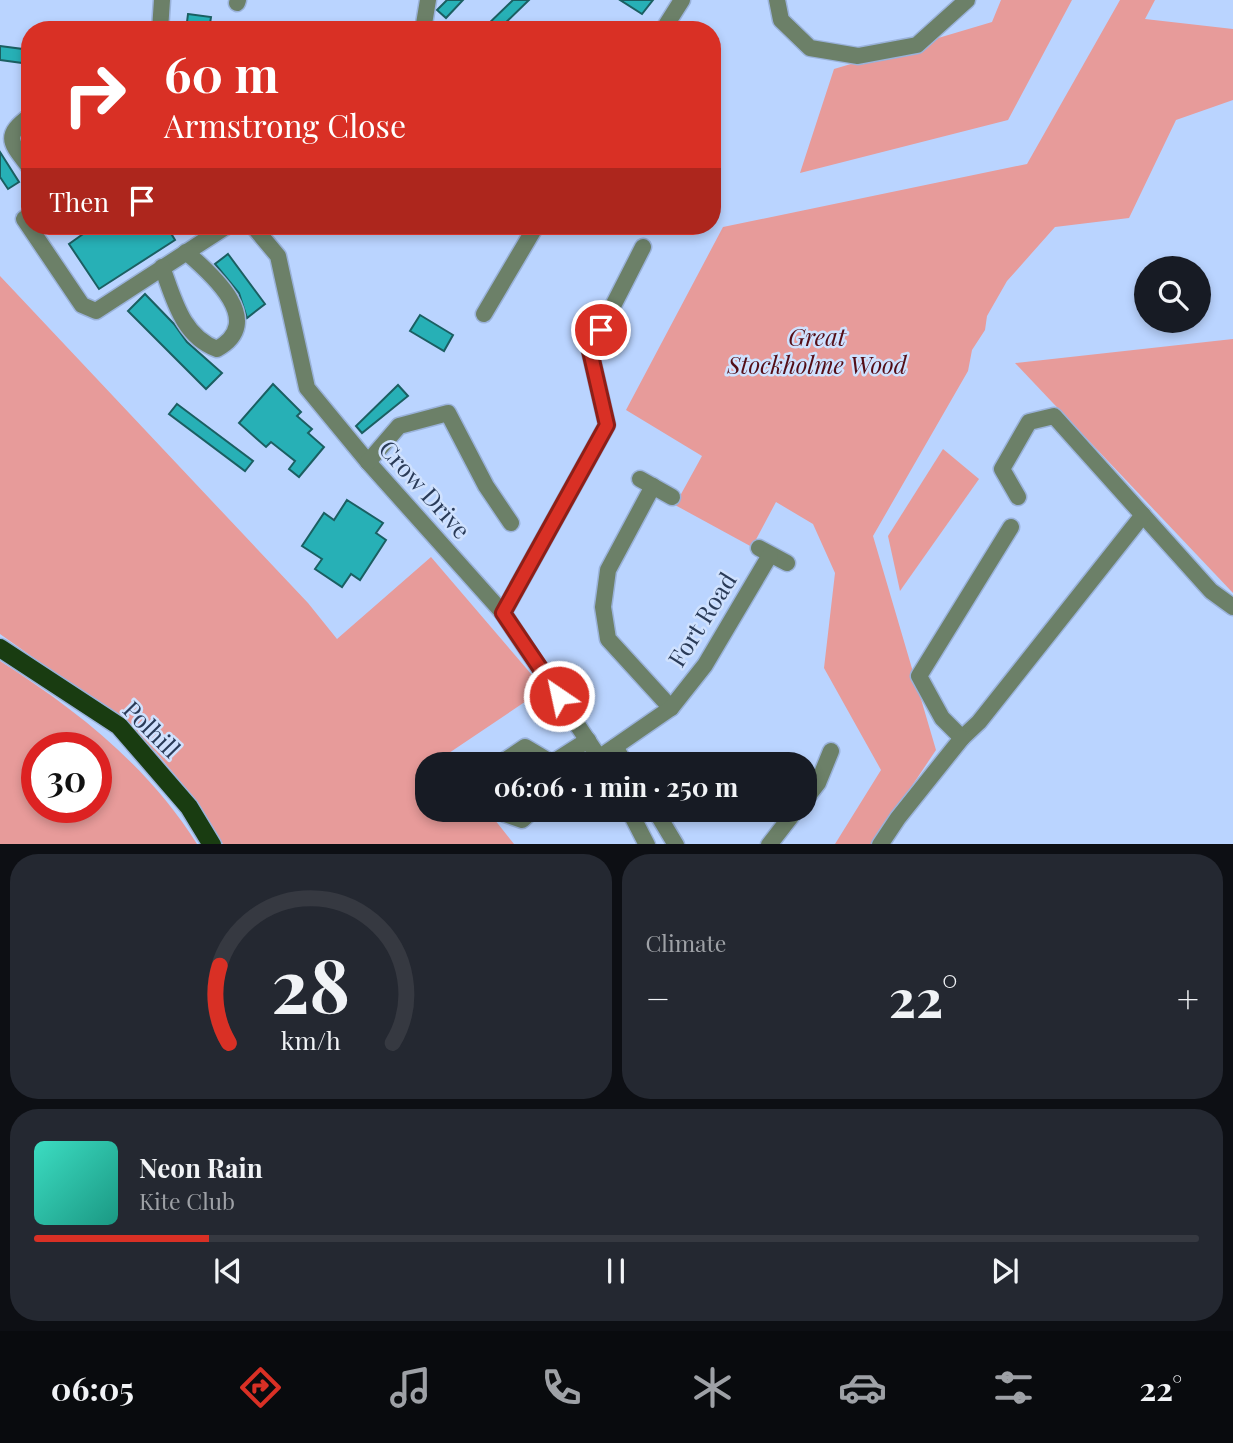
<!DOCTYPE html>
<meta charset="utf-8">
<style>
:root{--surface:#171b24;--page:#242831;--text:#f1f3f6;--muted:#9ea1a6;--line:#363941;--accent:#d93025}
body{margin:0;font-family:"Playfair Display",serif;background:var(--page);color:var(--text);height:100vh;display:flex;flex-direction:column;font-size:26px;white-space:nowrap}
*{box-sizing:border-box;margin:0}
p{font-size:23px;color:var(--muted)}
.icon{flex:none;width:38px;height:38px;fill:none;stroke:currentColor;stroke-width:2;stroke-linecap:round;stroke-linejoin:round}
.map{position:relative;height:844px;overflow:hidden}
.details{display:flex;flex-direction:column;gap:10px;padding:10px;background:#0d0f14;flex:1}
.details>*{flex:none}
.guide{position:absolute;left:21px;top:21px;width:700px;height:214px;border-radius:28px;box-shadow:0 4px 10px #0003;background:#d93025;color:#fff;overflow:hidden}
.controls{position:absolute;left:1134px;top:256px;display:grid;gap:14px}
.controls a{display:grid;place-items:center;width:77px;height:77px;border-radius:50%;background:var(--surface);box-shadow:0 4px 10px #0003;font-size:35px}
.speed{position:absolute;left:21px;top:732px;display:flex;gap:14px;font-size:35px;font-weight:700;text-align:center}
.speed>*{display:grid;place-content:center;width:91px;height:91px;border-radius:50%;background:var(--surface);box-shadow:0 4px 10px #0003;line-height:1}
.speed .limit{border:10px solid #d22;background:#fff;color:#111}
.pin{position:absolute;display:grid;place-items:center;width:60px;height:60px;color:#fff;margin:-30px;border:4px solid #fff;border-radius:50%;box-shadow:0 2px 7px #0007}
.me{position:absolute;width:77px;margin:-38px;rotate:326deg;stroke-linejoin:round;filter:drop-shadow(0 0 5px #0008)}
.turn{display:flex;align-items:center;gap:24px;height:147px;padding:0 28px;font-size:32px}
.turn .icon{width:91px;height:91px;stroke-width:2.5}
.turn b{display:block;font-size:49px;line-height:60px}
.then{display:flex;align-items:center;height:66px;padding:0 28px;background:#0003;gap:14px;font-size:26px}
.big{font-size:52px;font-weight:700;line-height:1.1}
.details .tile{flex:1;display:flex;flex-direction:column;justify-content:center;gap:10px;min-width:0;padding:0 24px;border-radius:28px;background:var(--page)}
.details .dial{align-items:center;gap:0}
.dial svg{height:182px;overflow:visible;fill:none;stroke:var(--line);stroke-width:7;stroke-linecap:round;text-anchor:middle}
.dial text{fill:var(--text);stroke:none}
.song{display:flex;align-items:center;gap:21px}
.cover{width:84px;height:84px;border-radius:10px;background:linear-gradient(135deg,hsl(170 70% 55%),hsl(170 70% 35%))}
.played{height:7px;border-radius:4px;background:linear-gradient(90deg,var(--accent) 15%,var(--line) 15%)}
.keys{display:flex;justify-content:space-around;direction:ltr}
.heat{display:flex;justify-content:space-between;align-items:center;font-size:38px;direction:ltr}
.details .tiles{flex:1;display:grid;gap:10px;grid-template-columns:1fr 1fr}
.tile:last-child{grid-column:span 2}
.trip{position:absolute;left:415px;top:752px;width:402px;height:70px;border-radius:28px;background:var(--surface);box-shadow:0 4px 10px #0003;font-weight:700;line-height:70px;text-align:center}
.tabs{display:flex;height:112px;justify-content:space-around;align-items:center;background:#090b0e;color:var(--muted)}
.tabs .icon{width:49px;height:49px}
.tabs .active{color:var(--accent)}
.tabs b{font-size:32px;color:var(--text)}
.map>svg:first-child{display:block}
</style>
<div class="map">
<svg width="1233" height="845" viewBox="0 0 1233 845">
<rect width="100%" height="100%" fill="#bad4ff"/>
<g fill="#e79b9a" fill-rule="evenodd">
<polygon points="1001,0 1072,0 1008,120 800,173 834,69 992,22"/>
<polygon points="1120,0 1155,0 1145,19 1233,29 1233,100 1176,120 1129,218 1055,227 1007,281 987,316 985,330 972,350 968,371 873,536 936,750 873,844 835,844 881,770 824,668 835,573 813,524 776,502 752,547 675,505 702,456 626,410 723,227 1027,164"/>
<polygon points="0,276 308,603 337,639 431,557 544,689 446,755 452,765 427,765 427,810 487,810 514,844 223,844 199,804 156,752 99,704 0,634"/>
<polygon points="1233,339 1233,593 1015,363"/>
<polygon points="943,449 979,479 900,591 888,536"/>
<path d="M0,661C77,710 148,766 197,844H0ZM37,747H96V807H37Z"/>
</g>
<g fill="#27b0b6" stroke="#1b5f62" stroke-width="2">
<polygon points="447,0 463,0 446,18 437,10"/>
<polygon points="513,0 529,0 498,30 482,30"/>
<polygon points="620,0 653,0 642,14"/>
<polygon points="188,14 211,17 209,30 186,30"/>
<polygon points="0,46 30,50 30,64 0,60"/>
<polygon points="0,152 19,182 8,189 0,177"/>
<polygon points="77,226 188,226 172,235 175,240 99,289 69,244 83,234"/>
<polygon points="228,254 265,304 247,318 239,293 215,264"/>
<polygon points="145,294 174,324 187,342 222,373 206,389 128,311"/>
<polygon points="420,315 453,335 444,351 410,331"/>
<polygon points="273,384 301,412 297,416 312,429 308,433 324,447 299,477 289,469 295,461 271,442 266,447 239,423"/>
<polygon points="398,385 408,396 362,433 356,426"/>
<polygon points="177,404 253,461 245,471 169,414"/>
<polygon points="347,500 383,523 376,533 386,540 360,580 351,574 342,587 315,569 322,559 302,546 324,513 334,520"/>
</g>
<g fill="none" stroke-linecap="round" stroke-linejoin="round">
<g stroke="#9ab2da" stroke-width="19">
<g id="minor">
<polyline points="777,0 781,20 810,48 858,56 917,45 967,0"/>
<polyline points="237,3 238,0"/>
<polyline points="160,30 162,0"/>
<polyline points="423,30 428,0"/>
<polyline points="663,30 682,0"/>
<path d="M30,116C1,137 12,144 30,168"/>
<polyline points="30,215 24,219 82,305 96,311 227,226"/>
<polyline points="253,226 278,256 307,388 368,462 503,613 604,765"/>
<path d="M162,267C174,299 182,336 217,349C266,322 213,275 186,252"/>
<polyline points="484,314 536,226"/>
<polyline points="368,462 399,426 448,413 486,486 511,523"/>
<polyline points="640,479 672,497"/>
<polyline points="653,486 608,570 603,607 608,639 671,708"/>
<polyline points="1018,497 1002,469 1029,422 1054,416 1211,591 1233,607"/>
<polyline points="1011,527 919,676 942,718 962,738 979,722 1143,515"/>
<polyline points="759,548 787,563"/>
<polyline points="503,613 607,425 590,351 643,247"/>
<polyline points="615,747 626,765"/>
<polyline points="600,757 671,708 705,665 770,555"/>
<polyline points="552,763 588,740"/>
<polyline points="498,765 525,747 552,763"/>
<polyline points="805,800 818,783 831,751"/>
<polyline points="502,810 505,814 522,820 533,810"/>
<polyline points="629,810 647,845"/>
<polyline points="655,810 676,845"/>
<polyline points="769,845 796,810"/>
<polyline points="880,845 898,818 962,738"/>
</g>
</g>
<g stroke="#9ab2da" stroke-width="21">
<polyline id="major" points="0,648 119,726 189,807 212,845"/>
</g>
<use href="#minor" stroke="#6c8068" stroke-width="16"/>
<use href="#major" stroke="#193c11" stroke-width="18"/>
</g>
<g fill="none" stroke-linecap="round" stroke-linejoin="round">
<g stroke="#8d1f18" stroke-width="18">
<polyline id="route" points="559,696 503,613 607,425 590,351 601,330"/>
</g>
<use href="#route" stroke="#d93025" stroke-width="12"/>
</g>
<g text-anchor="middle" stroke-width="5" stroke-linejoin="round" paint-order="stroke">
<g font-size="24" font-style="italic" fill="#530d16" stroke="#cfe1fe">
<text x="817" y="346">Great<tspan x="817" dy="28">Stockholme Wood</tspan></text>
</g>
<g font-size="24" fill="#2a3b58" stroke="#cfe1fe">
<text transform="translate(424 490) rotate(48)" y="8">Crow Drive</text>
<text transform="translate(703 620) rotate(-58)" y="8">Fort Road</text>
<text transform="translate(151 730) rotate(45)" y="8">Polhill</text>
</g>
</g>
</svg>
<div class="controls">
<a><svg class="icon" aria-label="search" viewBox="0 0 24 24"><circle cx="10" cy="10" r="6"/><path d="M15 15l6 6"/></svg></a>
</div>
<div class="speed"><div class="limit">30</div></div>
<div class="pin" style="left:601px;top:330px;background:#d93025"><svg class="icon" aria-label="arrive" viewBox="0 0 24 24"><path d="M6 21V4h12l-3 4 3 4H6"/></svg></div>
<svg class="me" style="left:559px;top:696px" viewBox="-20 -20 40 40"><circle r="17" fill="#d93025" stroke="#fff" stroke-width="3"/><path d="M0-11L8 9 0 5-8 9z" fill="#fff"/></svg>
<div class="trip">06:06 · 1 min · 250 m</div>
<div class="guide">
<div class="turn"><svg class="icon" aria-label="right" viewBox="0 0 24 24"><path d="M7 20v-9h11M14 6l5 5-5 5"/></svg><div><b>60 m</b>Armstrong Close</div></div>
<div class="then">Then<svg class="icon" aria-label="arrive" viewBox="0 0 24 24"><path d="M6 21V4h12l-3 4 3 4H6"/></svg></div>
</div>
</div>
<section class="details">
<div class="tiles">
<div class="tile dial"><svg viewBox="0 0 100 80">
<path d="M14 69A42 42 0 1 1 86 69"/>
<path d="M14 69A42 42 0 0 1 10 35" stroke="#d93025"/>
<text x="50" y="56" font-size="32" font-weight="700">28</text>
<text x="50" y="72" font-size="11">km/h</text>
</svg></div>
<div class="tile"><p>Climate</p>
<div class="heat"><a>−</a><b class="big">22°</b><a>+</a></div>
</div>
<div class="tile">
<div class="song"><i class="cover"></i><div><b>Neon Rain</b><p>Kite Club</p></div></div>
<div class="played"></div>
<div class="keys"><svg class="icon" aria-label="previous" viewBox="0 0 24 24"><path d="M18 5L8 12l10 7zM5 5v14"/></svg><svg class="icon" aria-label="pause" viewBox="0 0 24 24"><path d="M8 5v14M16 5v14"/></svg><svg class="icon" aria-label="next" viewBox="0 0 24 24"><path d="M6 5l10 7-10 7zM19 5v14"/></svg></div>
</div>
</div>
</section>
<nav class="tabs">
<b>06:05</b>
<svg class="icon active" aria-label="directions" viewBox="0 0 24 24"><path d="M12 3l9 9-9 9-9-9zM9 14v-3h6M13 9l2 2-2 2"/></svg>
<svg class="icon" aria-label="music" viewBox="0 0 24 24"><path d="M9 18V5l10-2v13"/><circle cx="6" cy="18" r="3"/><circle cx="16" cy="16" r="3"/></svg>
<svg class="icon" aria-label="phone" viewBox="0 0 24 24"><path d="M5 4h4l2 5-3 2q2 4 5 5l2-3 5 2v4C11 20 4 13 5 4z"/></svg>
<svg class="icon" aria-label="climate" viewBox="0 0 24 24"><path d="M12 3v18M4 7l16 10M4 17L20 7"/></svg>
<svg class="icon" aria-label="car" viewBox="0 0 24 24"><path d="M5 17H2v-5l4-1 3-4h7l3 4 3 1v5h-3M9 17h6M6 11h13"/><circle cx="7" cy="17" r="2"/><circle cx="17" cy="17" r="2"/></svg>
<svg class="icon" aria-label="filters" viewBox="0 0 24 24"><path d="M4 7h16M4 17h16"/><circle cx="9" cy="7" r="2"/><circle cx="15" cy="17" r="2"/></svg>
<b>22°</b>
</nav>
